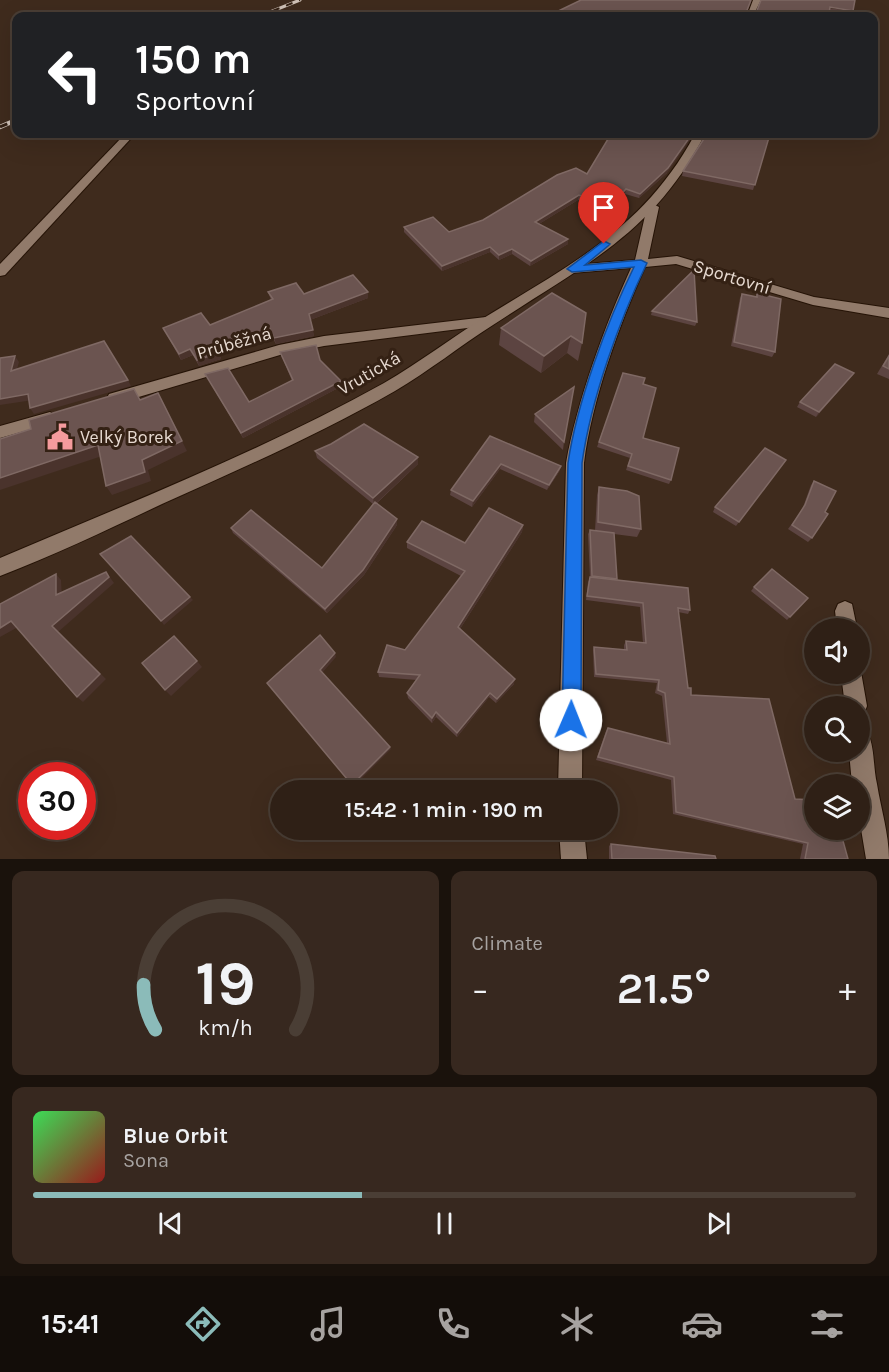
<!DOCTYPE html>
<meta charset="utf-8">
<style>
:root{--surface:#2f2016;--page:#37281f;--text:#f1f3f6;--muted:#a7a3a1;--line:#4a3e35;--accent:#8bbbb9}
body{margin:0;font-family:Karla,sans-serif;background:var(--page);color:var(--text);height:100vh;display:flex;flex-direction:column;font-size:22px;white-space:nowrap}
*{box-sizing:border-box;margin:0}
p{font-size:20px;color:var(--muted)}
.icon{flex:none;width:33px;height:33px;fill:none;stroke:currentColor;stroke-width:2;stroke-linecap:round;stroke-linejoin:round}
.map{position:relative;height:859px;overflow:hidden}
.sheet{display:flex;flex-direction:column;gap:12px;padding:12px;background:#1a120c;flex:1}
.sheet>*{flex:none}
.guide{position:absolute;left:12px;top:12px;width:866px;height:126px;border-radius:12px;box-shadow:0 6px 24px #0002,0 0 0 2px var(--line);background:#202124;color:#fff;overflow:hidden}
.buttons{position:absolute;left:804px;top:618px;display:grid;gap:12px}
.buttons a{display:grid;place-items:center;width:66px;height:66px;border-radius:50%;background:var(--surface);box-shadow:0 6px 24px #0002,0 0 0 2px var(--line);font-size:30px}
.speed{position:absolute;left:18px;top:762px;display:flex;gap:12px;font-size:30px;font-weight:700;text-align:center}
.speed>*{display:grid;place-content:center;width:78px;height:78px;border-radius:50%;background:var(--surface);box-shadow:0 6px 24px #0002,0 0 0 2px var(--line);line-height:1}
.speed .limit{border:9px solid #d22;background:#fff;color:#111}
.pin{position:absolute;display:grid;place-items:center;width:51px;height:51px;color:#fff;margin:-62px -26px;border-radius:50% 50% 50% 0;rotate:-45deg;box-shadow:0 0 6px #0007}
.pin .icon{rotate:45deg}
.me{position:absolute;width:66px;margin:-33px;rotate:1deg;stroke-linejoin:round;filter:drop-shadow(0 0 4px #0008)}
.turn{display:flex;align-items:center;gap:21px;height:126px;padding:0 24px;font-size:27px}
.turn .icon{width:78px;height:78px;stroke-width:2.5}
.turn b{display:block;font-size:42px;line-height:51px}
.big{font-size:45px;font-weight:600;line-height:1.1}
.sheet .widget{flex:1;display:flex;flex-direction:column;justify-content:center;gap:9px;min-width:0;padding:0 21px;border-radius:12px;background:var(--page)}
.sheet .dial{align-items:center;gap:0}
.dial svg{height:156px;overflow:visible;fill:none;stroke:var(--line);stroke-width:7;stroke-linecap:round;text-anchor:middle}
.dial text{fill:var(--text);stroke:none}
.song{display:flex;align-items:center;gap:18px}
.cover{width:72px;height:72px;border-radius:9px;background:linear-gradient(135deg,hsl(130 70% 55%),hsl(0 70% 35%))}
.played{height:6px;border-radius:3px;background:linear-gradient(90deg,var(--accent) 40%,var(--line) 40%)}
.keys{display:flex;justify-content:space-around;direction:ltr}
.heat{display:flex;justify-content:space-between;align-items:center;font-size:33px;direction:ltr}
.sheet .tiles{flex:1;display:grid;gap:12px;grid-template-columns:1fr 1fr}
.widget:last-child{grid-column:span 2}
.trip{position:absolute;left:270px;top:780px;width:348px;height:60px;border-radius:30px;background:var(--surface);box-shadow:0 6px 24px #0002,0 0 0 2px var(--line);font-weight:600;line-height:60px;text-align:center}
.tabs{display:flex;height:96px;justify-content:space-around;align-items:center;background:#130d09;color:var(--muted)}
.tabs .icon{width:42px;height:42px}
.tabs .active{color:var(--accent)}
.tabs b{font-size:27px;color:var(--text)}
.map>svg:first-child{display:block}
</style>
<div class="map">
<svg width="889" height="859" viewBox="0 0 889 859">
<rect width="100%" height="100%" fill="#3f2b1d"/>
<g fill="none" stroke-linecap="round" stroke-linejoin="round">
<g stroke="#251306" stroke-width="2">
<g id="minor">
<polygon points="125,134 135,134 5,275 0,276 0,264"/>
<path d="M653,204L659,207L648,259L677,256L814,297L889,308V318L813,305L676,264L645,267C619,325 592,400 584,463L582,790H558L566,463C577,401 605,325 631,268L572,273L565,269L572,265L635,260L647,207Z"/>
<polygon points="486,317 493,322 491,325 324,346 280,355 115,404 107,398 109,394 279,345 324,336"/>
<polygon points="50,412 58,418 56,422 0,438 0,426"/>
<polygon points="845,601 852,604 857,628 837,628 835,611 838,604"/>
<polygon points="860,666 867,706 864,714 860,716 860,706 845,706 841,674 860,674"/>
<path d="M860,729L868,733C875,749 873,767 877,784C881,809 889,834 889,859H866L860,823V784H852L849,752H860Z"/>
<polygon points="559,830 584,830 587,859 561,859"/>
</g>
</g>
<g stroke="#251306" stroke-width="2">
<g id="tertiary">
<polygon points="753,0 761,0 753,16 747,16"/>
<path d="M695,134H705C654,234 582,266 493,325C460,346 429,371 395,391C320,434 240,469 162,504C109,529 55,555 0,576V558C129,503 262,451 384,383C419,363 452,337 487,316C573,263 645,227 695,134Z"/>
</g>
</g>
<use href="#minor" fill="#917a6a" fill-rule="evenodd"/>
<use href="#tertiary" fill="#917a6a" fill-rule="evenodd"/>
<g stroke="#cfc1b7" stroke-width="3">
<polyline id="rail-far1" points="260,16 300,0"/>
</g>
<g stroke="#cfc1b7" stroke-width="4.5">
<polyline id="rail" points="0,127 16,120"/>
</g>
<use href="#rail-far1" stroke="#342114" stroke-width="2" stroke-dasharray="7" stroke-linecap="butt"/>
<use href="#rail" stroke="#342114" stroke-width="3" stroke-dasharray="8" stroke-linecap="butt"/>
</g>
<g fill="#5c4441">
<polygon points="581,0 747,13 756,13 761,0 853,11 851,15 829,12 828,16 815,15 814,16 548,16"/>
<polygon points="706,134 770,134 753,190 682,176 683,171"/>
<polygon points="667,173 639,198 625,194 610,211 578,200 539,224 568,244 530,266 512,254 499,260 490,252 442,271 404,232 404,227 449,232 483,220 587,174"/>
<polygon points="268,292 304,294 368,292 368,298 310,320 314,336 276,344 271,335 220,356 221,359 199,366 193,355 181,360 163,328 210,325 271,300"/>
<polygon points="757,293 775,352 772,357 731,346 740,298 742,294 756,297"/>
<polygon points="652,311 697,322 695,326 651,315"/>
<polygon points="586,313 582,343 578,361 567,353 541,373 499,345 501,328"/>
<polygon points="280,352 320,360 342,386 243,438 205,374 249,402 292,381"/>
<polygon points="889,354 889,379 877,374"/>
<polygon points="623,373 643,384 643,438 671,480 669,484 626,470 630,458 597,447"/>
<polygon points="850,378 816,417 797,407 800,402"/>
<polygon points="535,414 564,442 563,450 534,422"/>
<polygon points="490,436 561,466 559,472 547,490 500,469 472,507 450,495 451,490"/>
<polygon points="315,451 418,464 377,503 397,525 364,575 327,613 233,533 231,528 322,568 373,504 317,458"/>
<polygon points="783,464 736,526 713,512 715,507"/>
<polygon points="814,481 812,538 808,542 788,529 802,510 811,485"/>
<polygon points="599,487 641,529 637,537 614,534 616,580 690,610 688,614 678,612 688,688 691,695 795,799 848,859 800,859 803,844 673,814 671,780 596,760 606,731 608,728 667,743 662,696 655,693 657,683 594,677 593,650 594,647 624,650 624,645 626,641 643,643 640,607 586,600 588,582 590,578 588,534 590,530 595,531 597,495"/>
<polygon points="523,525 522,532 460,629 514,684 496,703 489,697 457,737 436,717 432,723 408,698 407,693 417,680 379,677 378,672 405,650 461,576 407,548 407,542 465,543"/>
<polygon points="754,587 808,598 787,620 751,591"/>
<polygon points="611,844 716,859 609,859 609,846"/>
</g>
<g fill="#4a332c">
<polygon points="692,134 694,134 667,173 639,198 640,194"/>
<polygon points="626,189 625,194 610,211 611,206"/>
<polygon points="579,195 578,200 534,227 535,222"/>
<polygon points="568,239 568,244 530,266 531,261"/>
<polygon points="490,247 490,252 442,271 442,266"/>
<polygon points="512,249 512,254 499,260 499,255"/>
<polygon points="368,292 368,298 310,320 309,314"/>
<polygon points="270,329 271,335 220,356 221,359 199,366 197,360"/>
<polygon points="313,330 314,336 276,344 274,338"/>
<polygon points="571,336 567,353 541,373 544,356"/>
<polygon points="190,349 193,355 181,360 179,354"/>
<polygon points="15,356 19,362 15,377 11,371"/>
<polygon points="854,373 850,378 816,417 819,412"/>
<polygon points="128,380 131,386 34,414 30,408"/>
<polygon points="341,381 342,386 243,438 241,433"/>
<polygon points="28,394 33,400 0,405 0,399"/>
<polygon points="182,441 187,451 148,470 151,481 112,495 106,486 142,460"/>
<polygon points="98,445 105,455 0,490 0,478"/>
<polygon points="418,457 418,464 374,505 373,498"/>
<polygon points="501,464 500,469 472,507 473,501"/>
<polygon points="561,466 559,472 547,490 549,485"/>
<polygon points="397,519 397,525 364,575 327,613 325,609"/>
<polygon points="523,525 522,532 458,632 458,627"/>
<polygon points="106,572 114,583 58,632 106,679 83,702 77,697 52,626"/>
<polygon points="56,574 61,580 62,600 56,595"/>
<polygon points="190,597 193,600 164,625 161,621"/>
<polygon points="11,621 18,627 0,637 0,628"/>
<polygon points="335,653 336,657 322,673 320,670"/>
<polygon points="197,661 202,667 171,696 165,690"/>
<polygon points="515,679 514,684 496,703 497,699"/>
<polygon points="490,693 489,697 457,737 457,733"/>
<polygon points="436,712 436,717 432,723 432,718"/>
<polygon points="390,747 391,749 353,787 352,785"/>
</g>
<g fill="#6b5450" stroke="#7f6964" stroke-width="1.5">
<polygon points="581,0 751,0 746,13 756,13 761,0 855,0 853,11 830,7 829,13 816,11 814,16 652,16 643,14 639,16 548,16"/>
<polygon points="611,134 692,134 668,168 640,194 626,189 611,206 579,195 535,222 568,239 531,261 512,249 499,255 490,247 442,266 404,227 433,217 449,232 483,220 557,175 576,168 587,174"/>
<polygon points="707,134 770,134 755,185 683,171"/>
<polygon points="694,270 697,322 652,311"/>
<polygon points="353,275 368,292 309,314 313,330 274,338 270,329 217,351 219,353 197,360 190,349 179,354 163,328 201,313 210,325 273,299 268,292 296,283 304,294"/>
<polygon points="552,293 586,313 582,343 571,336 544,356 501,328"/>
<polygon points="757,293 781,299 775,352 734,342 742,294 757,297"/>
<polygon points="104,341 128,380 30,408 28,394 0,399 0,358 15,356 11,371"/>
<polygon points="316,345 320,360 341,381 241,433 205,374 228,368 249,402 293,380 280,352"/>
<polygon points="889,356 889,369 883,366"/>
<polygon points="835,364 854,373 819,412 800,402"/>
<polygon points="623,373 645,378 643,384 656,388 643,438 679,448 671,480 628,466 632,454 599,442"/>
<polygon points="574,387 564,442 535,414"/>
<polygon points="134,389 140,400 158,393 182,441 142,460 145,472 106,486 98,445 0,478 0,439 31,429 29,420"/>
<polygon points="364,424 418,457 373,498 315,451 331,444"/>
<polygon points="490,436 561,466 549,485 501,464 473,501 451,490"/>
<polygon points="765,448 786,460 739,522 715,507"/>
<polygon points="814,481 836,491 825,512 828,514 812,538 792,525 805,505"/>
<polygon points="599,487 627,491 639,496 641,529 598,522"/>
<polygon points="375,502 397,519 363,570 325,609 231,528 251,510 322,568"/>
<polygon points="489,508 523,525 458,627 515,679 497,699 490,693 457,733 436,712 432,718 407,693 420,675 378,672 387,645 405,650 465,571 407,542 422,521 465,543"/>
<polygon points="590,530 614,533 617,579 592,576"/>
<polygon points="131,536 190,597 161,621 100,554"/>
<polygon points="772,569 808,598 790,617 754,587"/>
<polygon points="106,572 109,577 52,626 100,674 77,697 11,621 0,628 0,604 56,574 56,595"/>
<polygon points="590,577 688,588 690,610 678,608 688,688 691,688 691,695 769,699 795,799 814,800 814,830 840,830 848,859 805,859 808,843 676,812 674,777 598,757 608,728 670,744 665,693 658,690 659,680 596,674 594,647 627,650 626,641 646,643 643,603 587,596"/>
<polygon points="320,635 335,653 320,670 390,747 352,785 267,683"/>
<polygon points="174,636 197,661 165,690 142,663"/>
<polygon points="611,844 715,856 716,859 612,859"/>
</g>
<path fill="#1a73e8" stroke="#114b97" stroke-width="1.5" d="M604,241L610,244L608,246L585,265L641,260L647,263C619,321 591,399 582,463L581,720L578,727L571,730L565,727L562,720L568,463C577,402 607,322 634,267L572,272L567,269Z"/>
<defs>
<g id="civic-bare" transform="scale(2.07)"><path d="M-.6-6.5H3V-4.5H.6V-3L4-1V1h2V6H-6V1h2V-1L-.6-3ZM-1.2 2.5V6h2.4V2.5Z" fill="#f59b9d" stroke="#342114" stroke-width="2.5" paint-order="stroke"/></g>
</defs>
<g fill-rule="evenodd">
<use href="#civic-bare" x="60" y="437"/>
</g>
<g text-anchor="middle" stroke-width="6" stroke-linejoin="round" paint-order="stroke">
<g font-size="18" fill="#e7dad1" stroke="#342114">
<text transform="translate(732 277) rotate(17)" y="6">Sportovní</text>
<text transform="translate(234 343) rotate(-16)" y="6">Průběžná</text>
<text transform="translate(369 373) rotate(-30)" y="6">Vrutická</text>
</g>
<g font-size="18" fill="#e7dad1" stroke="#342114" text-anchor="start">
<text x="80" y="443">Velký Borek</text>
</g>
</g>
</svg>
<div class="buttons">
<a><svg class="icon" aria-label="sound" viewBox="0 0 24 24"><path d="M4 9h4l5-4v14l-5-4H4zM17 9q2 3 0 6"/></svg></a>
<a><svg class="icon" aria-label="search" viewBox="0 0 24 24"><circle cx="10" cy="10" r="6"/><path d="M15 15l6 6"/></svg></a>
<a><svg class="icon" aria-label="layers" viewBox="0 0 24 24"><path d="M12 4l9 5-9 5-9-5zM3 14l9 5 9-5"/></svg></a>
</div>
<div class="speed"><div class="limit">30</div></div>
<div class="pin" style="left:604px;top:244px;background:#d93025"><svg class="icon" aria-label="arrive" viewBox="0 0 24 24"><path d="M6 21V4h12l-3 4 3 4H6"/></svg></div>
<svg class="me" style="left:571px;top:720px" viewBox="-20 -20 40 40"><circle r="19" fill="#fff"/><path d="M0-13L10 11 0 6-10 11z" fill="#1a73e8"/></svg>
<div class="trip">15:42 · 1 min · 190 m</div>
<div class="guide">
<div class="turn"><svg class="icon" aria-label="left" viewBox="0 0 24 24"><path d="M17 20v-9H6M10 6l-5 5 5 5"/></svg><div><b>150 m</b>Sportovní</div></div>
</div>
</div>
<section class="sheet">
<div class="tiles">
<div class="widget dial"><svg viewBox="0 0 100 80">
<path d="M14 69A42 42 0 1 1 86 69"/>
<path d="M14 69A42 42 0 0 1 8 46" stroke="#8bbbb9"/>
<text x="50" y="56" font-size="32" font-weight="700">19</text>
<text x="50" y="72" font-size="11">km/h</text>
</svg></div>
<div class="widget"><p>Climate</p>
<div class="heat"><a>−</a><b class="big">21.5°</b><a>+</a></div>
</div>
<div class="widget">
<div class="song"><i class="cover"></i><div><b>Blue Orbit</b><p>Sona</p></div></div>
<div class="played"></div>
<div class="keys"><svg class="icon" aria-label="previous" viewBox="0 0 24 24"><path d="M18 5L8 12l10 7zM5 5v14"/></svg><svg class="icon" aria-label="pause" viewBox="0 0 24 24"><path d="M8 5v14M16 5v14"/></svg><svg class="icon" aria-label="next" viewBox="0 0 24 24"><path d="M6 5l10 7-10 7zM19 5v14"/></svg></div>
</div>
</div>
</section>
<nav class="tabs">
<b>15:41</b>
<svg class="icon active" aria-label="directions" viewBox="0 0 24 24"><path d="M12 3l9 9-9 9-9-9zM9 14v-3h6M13 9l2 2-2 2"/></svg>
<svg class="icon" aria-label="music" viewBox="0 0 24 24"><path d="M9 18V5l10-2v13"/><circle cx="6" cy="18" r="3"/><circle cx="16" cy="16" r="3"/></svg>
<svg class="icon" aria-label="phone" viewBox="0 0 24 24"><path d="M5 4h4l2 5-3 2q2 4 5 5l2-3 5 2v4C11 20 4 13 5 4z"/></svg>
<svg class="icon" aria-label="climate" viewBox="0 0 24 24"><path d="M12 3v18M4 7l16 10M4 17L20 7"/></svg>
<svg class="icon" aria-label="car" viewBox="0 0 24 24"><path d="M5 17H2v-5l4-1 3-4h7l3 4 3 1v5h-3M9 17h6M6 11h13"/><circle cx="7" cy="17" r="2"/><circle cx="17" cy="17" r="2"/></svg>
<svg class="icon" aria-label="filters" viewBox="0 0 24 24"><path d="M4 7h16M4 17h16"/><circle cx="9" cy="7" r="2"/><circle cx="15" cy="17" r="2"/></svg>
</nav>
